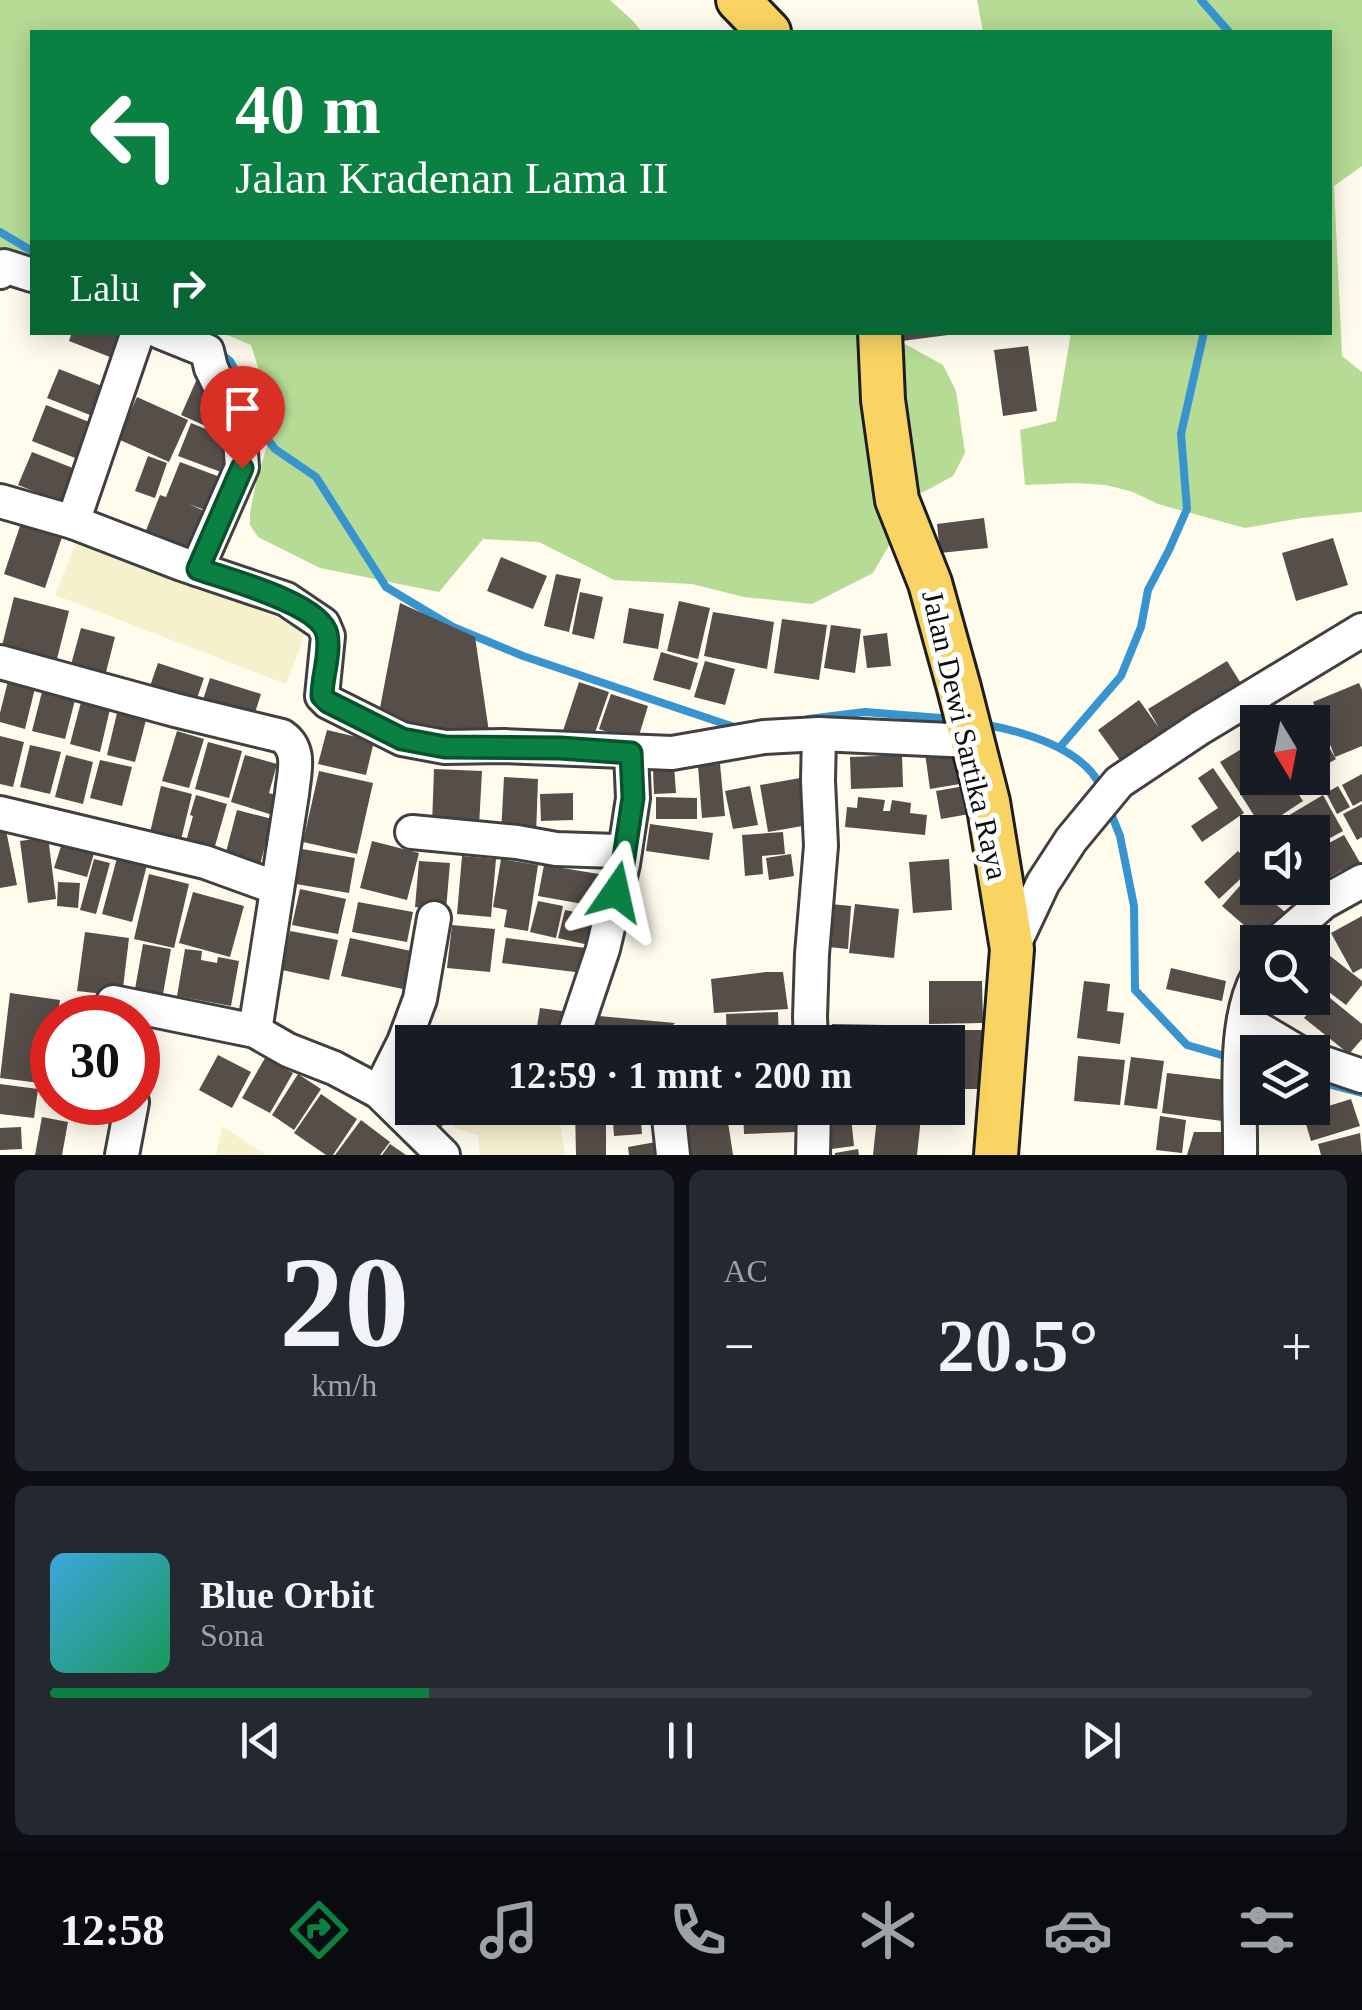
<!DOCTYPE html>
<html lang="id">
<meta charset="utf-8">
<style>
:root{--surface:#171b24;--page:#242831;--text:#f1f3f6;--muted:#9ea1a6;--line:#363941;--accent:#0b8043}
body{margin:0;font-family:Georgia,serif;background:var(--page);color:var(--text);height:100vh;display:flex;flex-direction:column;font-size:38px;white-space:nowrap}
*{box-sizing:border-box;margin:0}
p{font-size:32px;color:var(--muted)}
.icon{flex:none;width:55px;height:55px;fill:none;stroke:currentColor;stroke-width:2;stroke-linecap:round;stroke-linejoin:round}
.map{position:relative;height:1155px;overflow:hidden}
.sheet{display:flex;flex-direction:column;gap:15px;padding:15px;background:#0d0f14;flex:1}
.sheet>*{flex:none}
.top-card{position:absolute;left:30px;top:30px;width:1302px;height:305px;border-radius:0px;box-shadow:0 5px 25px #0003;background:#0b8043;color:#fff;overflow:hidden}
.needle{width:65px;rotate:170deg}
.fabs{position:absolute;left:1240px;top:705px;display:grid;gap:20px}
.fabs a{display:grid;place-items:center;width:90px;height:90px;border-radius:0px;background:var(--surface);box-shadow:0 5px 25px #0003;font-size:50px}
.speed{position:absolute;left:30px;top:995px;display:flex;gap:20px;font-size:50px;font-weight:700;text-align:center}
.speed>*{display:grid;place-content:center;width:130px;height:130px;border-radius:50%;background:var(--surface);box-shadow:0 5px 25px #0003;line-height:1}
.speed .limit{border:15px solid #d22;background:#fff;color:#111}
.pin{position:absolute;display:grid;place-items:center;width:85px;height:85px;color:#fff;margin:-102px -42px;border-radius:50% 50% 50% 0;rotate:-45deg;box-shadow:0 0 10px #0007}
.pin .icon{rotate:45deg}
.me{position:absolute;width:110px;margin:-55px;rotate:11deg;stroke-linejoin:round;filter:drop-shadow(0 0 8px #0008)}
.turn{display:flex;align-items:center;gap:35px;height:210px;padding:0 40px;font-size:45px}
.turn .icon{width:130px;height:130px;stroke-width:2.5}
.turn b{display:block;font-size:70px;line-height:85px}
.then{display:flex;align-items:center;height:95px;padding:0 40px;background:#0003;gap:20px;font-size:38px}
.big{font-size:75px;font-weight:700;line-height:1.1}
.sheet .widget{flex:1;display:flex;flex-direction:column;justify-content:center;gap:15px;min-width:0;padding:0 35px;border-radius:15px;background:var(--page)}
.sheet .dial{align-items:center;gap:0}
.dial b{font-size:130px;line-height:1}
.song{display:flex;align-items:center;gap:30px}
.cover{width:120px;height:120px;border-radius:15px;background:linear-gradient(135deg,hsl(200 70% 55%),hsl(150 70% 35%))}
.played{height:10px;border-radius:5px;background:linear-gradient(90deg,var(--accent) 30%,var(--line) 30%)}
.keys{display:flex;justify-content:space-around;direction:ltr}
.heat{display:flex;justify-content:space-between;align-items:center;font-size:55px;direction:ltr}
.sheet .tiles{flex:1;display:grid;gap:15px;grid-template-columns:1fr 1fr}
.widget:last-child{grid-column:span 2}
.trip{position:absolute;left:395px;top:1025px;width:570px;height:100px;border-radius:0px;background:var(--surface);box-shadow:0 5px 25px #0003;font-weight:700;line-height:100px;text-align:center}
.tab-bar{display:flex;height:160px;justify-content:space-around;align-items:center;background:#090b0e;color:var(--muted)}
.tab-bar .icon{width:70px;height:70px}
.tab-bar .current{color:var(--accent)}
.tab-bar b{font-size:45px;color:var(--text)}
.map>svg:first-child{display:block}
</style>
<div class="map">
<svg width="1362" height="1155" viewBox="0 0 1362 1155">
<rect width="100%" height="100%" fill="#fffbed"/>
<g fill="#f5f1cd">
<polygon points="77,539 307,629 286,684 55,595"/>
<polygon points="460,1108 558,1108 565,1155 480,1155 478,1135 454,1128"/>
<polygon points="222,1126 266,1155 216,1155"/>
</g>
<g fill="#b5db95">
<polygon points="0,0 610,0 633,21 642,32 32,32 32,261 0,253"/>
<polygon points="977,0 1362,0 1362,166 1334,186 1342,356 1362,372 1362,512 1302,518 1245,528 1158,504 1133,492 1106,485 1075,483 1025,485 1020,430 1056,421 1071,333 1330,332 1330,32 983,32"/>
<polygon points="223,333 885,333 943,365 956,391 965,453 953,476 918,495 873,573 812,604 744,597 692,584 614,580 539,542 483,539 439,592 320,568 258,537 250,525 250,513 256,482 275,420 251,345"/>
</g>
<g fill="none" stroke-linecap="round" stroke-linejoin="round">
<g stroke="#3794cf" stroke-width="8">
<polyline points="1201,0 1229,32"/>
<polyline points="0,232 32,251"/>
<polyline points="219,352 230,361 238,375 262,432 275,449 316,477 386,587 453,627 523,656 734,727 740,727"/>
<polyline points="808,719 865,712 953,719"/>
<path d="M982,724C1021,731 1085,748 1101,788"/>
<polyline points="1060,747 1121,676 1141,627 1148,590 1169,550 1187,509 1181,434 1204,332"/>
<polyline points="1110,811 1120,836 1134,906 1135,990 1187,1045 1232,1058"/>
<polyline points="1312,1080 1362,1093"/>
</g>
</g>
<g fill="#564e49">
<polygon points="72,332 119,332 110,357 69,341"/>
<polygon points="901,332 947,332 948,335 902,341"/>
<polygon points="1028,346 1037,411 1003,416 994,350"/>
<polygon points="204,363 216,412 219,432 181,415"/>
<polygon points="59,369 112,390 100,419 47,398"/>
<polygon points="137,397 188,420 169,462 118,439"/>
<polygon points="46,405 102,427 88,463 32,441"/>
<polygon points="191,423 233,440 221,472 178,456"/>
<polygon points="32,452 83,472 69,505 18,485"/>
<polygon points="148,456 167,463 155,498 135,491"/>
<polygon points="180,462 228,480 215,514 189,504 215,516 200,554 145,533 160,495 166,497"/>
<polygon points="23,517 64,531 45,588 4,574"/>
<polygon points="984,518 988,548 940,553 937,524"/>
<polygon points="1333,538 1348,585 1296,601 1282,553"/>
<polygon points="501,557 547,576 533,609 487,591"/>
<polygon points="556,574 581,579 569,632 544,626"/>
<polygon points="580,592 603,597 594,639 572,634"/>
<polygon points="14,597 69,611 55,667 0,654"/>
<polygon points="679,601 710,608 698,659 667,651"/>
<polygon points="400,603 475,637 489,732 429,732 379,713"/>
<polygon points="629,608 664,614 658,649 623,643"/>
<polygon points="713,612 774,622 767,669 704,656"/>
<polygon points="782,619 827,625 819,680 774,673"/>
<polygon points="831,625 861,629 855,673 824,668"/>
<polygon points="81,628 115,637 104,680 69,672"/>
<polygon points="887,633 891,666 867,668 863,636"/>
<polygon points="661,652 698,663 690,690 653,680"/>
<polygon points="705,661 735,669 725,705 694,697"/>
<polygon points="1227,661 1242,685 1163,733 1122,763 1098,730 1139,700 1159,728 1148,709"/>
<polygon points="158,663 204,678 194,707 148,692"/>
<polygon points="9,677 36,684 25,729 0,722 0,713"/>
<polygon points="210,678 261,694 251,725 200,709"/>
<polygon points="579,682 609,692 591,744 562,734"/>
<polygon points="1359,683 1362,690 1362,746 1335,757 1313,702"/>
<polygon points="42,692 75,700 65,739 32,731"/>
<polygon points="611,694 648,706 637,742 599,729"/>
<polygon points="81,702 110,709 100,752 70,744"/>
<polygon points="117,713 146,720 135,762 107,755"/>
<polygon points="1309,714 1336,759 1312,773 1312,722 1295,722"/>
<polygon points="327,730 374,741 366,775 318,764"/>
<polygon points="177,731 204,739 189,788 162,781"/>
<polygon points="0,736 24,742 13,787 0,784"/>
<polygon points="1258,739 1258,778 1288,778 1303,801 1262,828 1220,762"/>
<polygon points="208,742 242,751 229,798 195,789"/>
<polygon points="30,745 61,752 50,794 20,787"/>
<polygon points="961,748 966,783 930,789 925,753"/>
<polygon points="66,755 93,762 83,804 55,797"/>
<polygon points="245,755 277,764 269,793 282,797 276,816 231,802"/>
<polygon points="902,755 903,787 851,789 850,757"/>
<polygon points="100,760 132,767 122,806 90,798"/>
<polygon points="720,764 725,816 702,818 698,766"/>
<polygon points="674,766 676,793 654,794 653,768"/>
<polygon points="1213,768 1244,813 1202,842 1191,826 1218,808 1198,778"/>
<polygon points="434,769 482,771 479,827 432,825"/>
<polygon points="319,771 373,783 357,854 303,842"/>
<polygon points="1362,774 1362,801 1353,806 1342,785"/>
<polygon points="504,777 538,779 536,835 501,834"/>
<polygon points="806,777 814,824 768,832 760,785"/>
<polygon points="976,784 981,812 941,819 936,791"/>
<polygon points="161,786 192,794 180,844 149,837"/>
<polygon points="750,786 758,825 733,829 725,791"/>
<polygon points="1338,786 1350,807 1337,814 1326,793"/>
<polygon points="573,793 573,820 541,821 540,794"/>
<polygon points="196,795 227,804 213,853 185,845 193,816 190,815"/>
<polygon points="1323,795 1343,831 1312,848 1312,832 1295,832 1286,817"/>
<polygon points="656,797 697,798 697,819 656,819"/>
<polygon points="858,797 885,800 883,811 890,811 892,800 911,803 910,813 927,815 925,835 845,827 847,807 857,808"/>
<polygon points="1362,804 1362,837 1357,840 1343,814"/>
<polygon points="237,810 272,819 260,865 225,856"/>
<polygon points="650,824 713,833 709,860 646,851"/>
<polygon points="6,830 17,885 0,888 0,832"/>
<polygon points="783,832 785,854 762,856 763,874 745,876 742,835"/>
<polygon points="1344,835 1362,866 1346,879 1342,870 1328,878 1314,851"/>
<polygon points="48,837 56,899 28,903 20,841"/>
<polygon points="63,840 95,850 87,877 54,868"/>
<polygon points="372,841 419,853 407,900 360,888"/>
<polygon points="302,849 355,858 349,893 296,884"/>
<polygon points="1238,851 1253,867 1219,899 1204,882"/>
<polygon points="791,854 794,876 769,880 766,858"/>
<polygon points="462,856 496,859 491,917 457,914"/>
<polygon points="117,858 147,865 132,922 102,914"/>
<polygon points="94,859 110,863 96,914 80,910"/>
<polygon points="501,859 538,865 528,931 504,927 507,910 493,907"/>
<polygon points="949,859 952,910 913,913 909,862"/>
<polygon points="419,861 450,863 446,910 415,907"/>
<polygon points="544,865 617,877 611,909 538,896"/>
<polygon points="149,874 189,884 174,948 134,939"/>
<polygon points="1246,879 1285,912 1261,940 1222,906"/>
<polygon points="58,882 80,883 78,908 57,906"/>
<polygon points="1265,888 1318,888 1287,905 1280,892 1270,897"/>
<polygon points="300,889 346,899 338,934 292,925"/>
<polygon points="193,892 244,906 230,957 179,943"/>
<polygon points="538,901 563,906 556,938 530,932"/>
<polygon points="358,902 413,912 407,942 352,932"/>
<polygon points="831,904 851,906 848,949 828,947"/>
<polygon points="855,904 899,909 894,958 849,953"/>
<polygon points="565,910 599,917 593,946 558,938"/>
<polygon points="1362,916 1362,968 1353,973 1331,933"/>
<polygon points="452,925 495,929 490,972 447,968"/>
<polygon points="290,931 338,940 329,980 282,970"/>
<polygon points="85,932 129,938 122,996 77,991"/>
<polygon points="1306,937 1362,981 1362,985 1346,1005 1312,979 1312,942 1301,942"/>
<polygon points="350,938 411,951 403,989 341,976"/>
<polygon points="506,938 594,949 591,974 502,963"/>
<polygon points="143,944 171,949 160,1011 132,1006"/>
<polygon points="185,949 202,951 201,960 217,963 218,957 239,961 231,1006 177,996"/>
<polygon points="1171,968 1226,981 1222,1001 1166,989"/>
<polygon points="766,972 783,972 788,1009 714,1013 711,979"/>
<polygon points="929,981 982,981 983,1023 929,1024"/>
<polygon points="1084,981 1110,984 1107,1011 1124,1013 1120,1044 1077,1038"/>
<polygon points="10,993 60,1000 57,1018 52,1018 52,1050 48,1084 0,1078"/>
<polygon points="1325,994 1362,1024 1362,1039 1349,1054 1304,1018"/>
<polygon points="540,1008 576,1013 572,1042 535,1039"/>
<polygon points="778,1012 779,1042 727,1042 726,1014"/>
<polygon points="588,1015 675,1023 656,1042 583,1042"/>
<polygon points="832,1024 885,1025 884,1042 832,1042"/>
<polygon points="890,1028 948,1033 947,1042 888,1042"/>
<polygon points="957,1030 984,1030 985,1089 957,1089"/>
<polygon points="488,1035 525,1040 525,1042 487,1042"/>
<polygon points="218,1055 251,1072 232,1108 199,1090"/>
<polygon points="1078,1056 1125,1060 1120,1105 1074,1101"/>
<polygon points="1131,1057 1164,1061 1157,1109 1124,1105"/>
<polygon points="265,1058 293,1073 270,1113 242,1098"/>
<polygon points="1167,1073 1235,1081 1230,1122 1162,1113"/>
<polygon points="298,1074 321,1089 294,1130 272,1115"/>
<polygon points="0,1084 38,1089 34,1118 0,1114"/>
<polygon points="321,1094 357,1119 333,1155 326,1155 294,1133"/>
<polygon points="1351,1099 1360,1126 1311,1141 1303,1114"/>
<polygon points="420,1108 447,1108 442,1127"/>
<polygon points="575,1108 606,1108 606,1155 576,1155"/>
<polygon points="612,1108 640,1108 642,1134 614,1136"/>
<polygon points="743,1108 795,1108 795,1132 744,1134"/>
<polygon points="824,1108 866,1108 865,1117 824,1113"/>
<polygon points="878,1108 922,1108 917,1155 873,1155"/>
<polygon points="726,1109 733,1155 688,1155 682,1116"/>
<polygon points="1160,1116 1186,1120 1182,1153 1156,1150"/>
<polygon points="42,1117 68,1122 62,1155 35,1155"/>
<polygon points="851,1117 854,1146 824,1150 821,1121"/>
<polygon points="361,1120 390,1142 380,1155 335,1155"/>
<polygon points="21,1127 22,1149 0,1150 0,1128"/>
<polygon points="1194,1132 1233,1132 1231,1155 1187,1155"/>
<polygon points="1360,1133 1362,1155 1321,1155 1318,1144"/>
<polygon points="656,1142 658,1155 629,1155 628,1147"/>
<polygon points="390,1144 406,1155 382,1155"/>
<polygon points="858,1149 859,1155 835,1155 835,1153"/>
</g>
<g fill="none" stroke-linecap="round" stroke-linejoin="round">
<g stroke="#404040" stroke-width="38">
<g id="minor">
<polyline points="0,272 4,266 32,275"/>
<polyline points="160,332 207,351 211,368 239,425 242,467 197,569"/>
<polyline points="0,501 73,522 182,564 286,599 323,624 328,636 322,696 328,702 402,739 445,747 504,746 672,753 764,737 819,734 972,741"/>
<polyline points="73,522 138,332"/>
<path d="M0,662L175,710L282,736C302,750 294,772 292,794L255,1031"/>
<polyline points="0,813 205,862 277,888"/>
<polyline points="412,832 517,842 556,849 617,851 625,849"/>
<polyline points="1278,942 1324,902 1362,881"/>
<polyline points="1012,949 1043,883 1071,840 1119,782 1200,728 1362,630"/>
<polyline points="113,1002 255,1031 288,1050 334,1068 379,1092 443,1155"/>
<polyline points="1244,1020 1298,1052"/>
<polyline points="574,1042 575,1032 603,949 623,864 633,798 631,753"/>
<polyline points="811,1042 810,1017 812,954 821,846 818,781 819,734"/>
<polyline points="1312,1059 1362,1076"/>
<polyline points="379,1092 404,1042 420,999 434,918"/>
<polyline points="668,1108 673,1155"/>
<polyline points="122,1155 132,1102"/>
<polyline points="813,1155 814,1108"/>
<path d="M1240,1155C1241,1102 1232,1023 1258,976"/>
</g>
</g>
<g stroke="#1e1e1e" stroke-width="48">
<g id="major">
<polyline points="738,0 769,32"/>
<polyline points="880,332 883,400 897,500 930,583 959,688 988,802 1012,949 996,1155"/>
</g>
</g>
<use href="#minor" stroke="#fff" stroke-width="32"/>
<use href="#major" stroke="#fad462" stroke-width="42"/>
</g>
<g fill="none" stroke-linecap="round" stroke-linejoin="round">
<g stroke="#07532c" stroke-width="25">
<path id="route" d="M242,468L198,569C226,579 320,603 327,634C331,654 322,676 322,696L328,702L402,739L445,747L560,748L631,753L633,798L623,864L616,892"/>
</g>
<use href="#route" stroke="#0b8043" stroke-width="18"/>
</g>
<g text-anchor="middle" stroke-width="10" stroke-linejoin="round" paint-order="stroke">
<g font-size="30" fill="#0d0d0d" stroke="#fff">
<text transform="translate(965 735) rotate(77)" y="10">Jalan Dewi Sartika Raya</text>
</g>
</g>
</svg>
<div class="fabs">
<a><svg class="needle" viewBox="-14 -14 28 28"><path d="M0-13l5 13h-10z" fill="#e53935"/><path d="M0 13l5-13h-10z" fill="#9ea1a6"/></svg></a>
<a><svg class="icon" aria-label="sound" viewBox="0 0 24 24"><path d="M4 9h4l5-4v14l-5-4H4zM17 9q2 3 0 6"/></svg></a>
<a><svg class="icon" aria-label="search" viewBox="0 0 24 24"><circle cx="10" cy="10" r="6"/><path d="M15 15l6 6"/></svg></a>
<a><svg class="icon" aria-label="layers" viewBox="0 0 24 24"><path d="M12 4l9 5-9 5-9-5zM3 14l9 5 9-5"/></svg></a>
</div>
<div class="speed"><div class="limit">30</div></div>
<div class="pin" style="left:242px;top:468px;background:#d93025"><svg class="icon" aria-label="arrive" viewBox="0 0 24 24"><path d="M6 21V4h12l-3 4 3 4H6"/></svg></div>
<svg class="me" style="left:616px;top:892px" viewBox="-20 -20 40 40"><path d="M0-17L14 15 0 8-14 15z" fill="#0b8043" stroke="#fff" stroke-width="4"/></svg>
<div class="trip">12:59 · 1 mnt · 200 m</div>
<div class="top-card">
<div class="turn"><svg class="icon" aria-label="left" viewBox="0 0 24 24"><path d="M17 20v-9H6M10 6l-5 5 5 5"/></svg><div><b>40 m</b>Jalan Kradenan Lama II</div></div>
<div class="then">Lalu<svg class="icon" aria-label="right" viewBox="0 0 24 24"><path d="M7 20v-9h11M14 6l5 5-5 5"/></svg></div>
</div>
</div>
<section class="sheet">
<div class="tiles">
<div class="widget dial"><b>20</b><p>km/h</p></div>
<div class="widget"><p>AC</p>
<div class="heat"><a>−</a><b class="big">20.5°</b><a>+</a></div>
</div>
<div class="widget">
<div class="song"><i class="cover"></i><div><b>Blue Orbit</b><p>Sona</p></div></div>
<div class="played"></div>
<div class="keys"><svg class="icon" aria-label="previous" viewBox="0 0 24 24"><path d="M18 5L8 12l10 7zM5 5v14"/></svg><svg class="icon" aria-label="pause" viewBox="0 0 24 24"><path d="M8 5v14M16 5v14"/></svg><svg class="icon" aria-label="next" viewBox="0 0 24 24"><path d="M6 5l10 7-10 7zM19 5v14"/></svg></div>
</div>
</div>
</section>
<nav class="tab-bar">
<b>12:58</b>
<svg class="icon current" aria-label="directions" viewBox="0 0 24 24"><path d="M12 3l9 9-9 9-9-9zM9 14v-3h6M13 9l2 2-2 2"/></svg>
<svg class="icon" aria-label="music" viewBox="0 0 24 24"><path d="M9 18V5l10-2v13"/><circle cx="6" cy="18" r="3"/><circle cx="16" cy="16" r="3"/></svg>
<svg class="icon" aria-label="phone" viewBox="0 0 24 24"><path d="M5 4h4l2 5-3 2q2 4 5 5l2-3 5 2v4C11 20 4 13 5 4z"/></svg>
<svg class="icon" aria-label="climate" viewBox="0 0 24 24"><path d="M12 3v18M4 7l16 10M4 17L20 7"/></svg>
<svg class="icon" aria-label="car" viewBox="0 0 24 24"><path d="M5 17H2v-5l4-1 3-4h7l3 4 3 1v5h-3M9 17h6M6 11h13"/><circle cx="7" cy="17" r="2"/><circle cx="17" cy="17" r="2"/></svg>
<svg class="icon" aria-label="filters" viewBox="0 0 24 24"><path d="M4 7h16M4 17h16"/><circle cx="9" cy="7" r="2"/><circle cx="15" cy="17" r="2"/></svg>
</nav>
